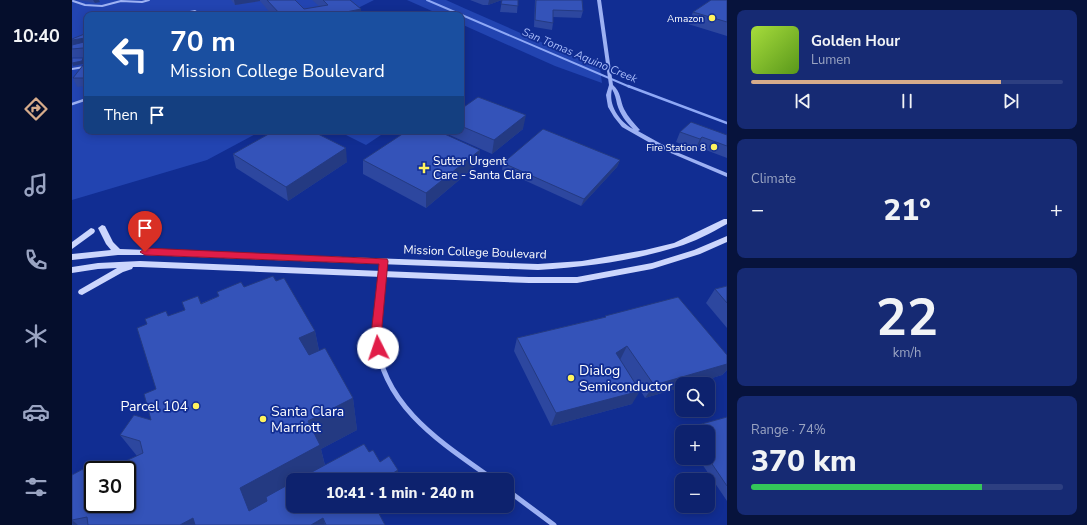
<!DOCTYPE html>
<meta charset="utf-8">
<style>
:root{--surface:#0d226e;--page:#162a73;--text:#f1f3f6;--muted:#9aa4c2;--line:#2d3f81;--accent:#d6ab8b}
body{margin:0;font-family:"Nunito Sans",sans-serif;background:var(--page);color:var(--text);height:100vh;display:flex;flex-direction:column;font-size:15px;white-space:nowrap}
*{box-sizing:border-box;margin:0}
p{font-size:13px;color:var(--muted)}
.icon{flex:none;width:22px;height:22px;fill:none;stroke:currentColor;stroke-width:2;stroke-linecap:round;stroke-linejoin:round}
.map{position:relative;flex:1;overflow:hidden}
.sheet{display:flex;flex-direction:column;gap:10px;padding:10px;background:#07133c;width:360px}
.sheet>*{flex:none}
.banner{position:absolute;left:12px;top:12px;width:380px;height:122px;border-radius:8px;box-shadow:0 2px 10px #0003,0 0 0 1px var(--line);background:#1a4fa0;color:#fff;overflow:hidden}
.tools{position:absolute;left:603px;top:377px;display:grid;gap:8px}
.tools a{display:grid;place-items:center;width:40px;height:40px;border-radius:8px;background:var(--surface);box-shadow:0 2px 10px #0003,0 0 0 1px var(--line);font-size:20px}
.speed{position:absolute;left:12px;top:461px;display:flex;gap:8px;font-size:20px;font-weight:700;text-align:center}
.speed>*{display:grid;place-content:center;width:52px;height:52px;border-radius:50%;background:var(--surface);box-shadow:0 2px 10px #0003,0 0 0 1px var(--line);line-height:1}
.speed .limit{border:2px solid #111;border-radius:6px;background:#fff;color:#111}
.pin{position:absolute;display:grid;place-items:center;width:34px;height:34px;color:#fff;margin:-41px -17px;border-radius:50% 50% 50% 0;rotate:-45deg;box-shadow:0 0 4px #0007}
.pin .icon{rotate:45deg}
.me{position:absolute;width:44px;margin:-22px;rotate:356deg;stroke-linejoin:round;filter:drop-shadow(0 0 3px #0008)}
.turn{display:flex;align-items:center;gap:14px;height:84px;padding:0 20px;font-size:18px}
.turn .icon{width:52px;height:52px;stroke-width:2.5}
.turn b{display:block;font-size:28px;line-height:34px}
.then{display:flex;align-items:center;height:38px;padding:0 20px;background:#0003;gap:8px;font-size:15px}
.big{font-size:30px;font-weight:800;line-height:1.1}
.sheet .card{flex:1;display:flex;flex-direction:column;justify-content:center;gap:6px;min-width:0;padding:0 14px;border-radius:8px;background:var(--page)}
.sheet .dial{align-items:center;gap:0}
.dial b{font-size:52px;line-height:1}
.song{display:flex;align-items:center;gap:12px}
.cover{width:48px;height:48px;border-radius:6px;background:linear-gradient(135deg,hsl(80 70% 55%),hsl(90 70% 35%))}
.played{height:4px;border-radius:2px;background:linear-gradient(90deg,var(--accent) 80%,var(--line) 80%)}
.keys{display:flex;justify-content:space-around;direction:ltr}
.heat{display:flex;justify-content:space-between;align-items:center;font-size:22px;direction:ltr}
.charge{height:6px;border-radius:3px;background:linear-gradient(90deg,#34c759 74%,var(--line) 0)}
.trip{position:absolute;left:214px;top:473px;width:228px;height:40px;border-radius:8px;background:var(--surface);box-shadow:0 2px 10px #0003,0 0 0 1px var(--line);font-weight:800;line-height:40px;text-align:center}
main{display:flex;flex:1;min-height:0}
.menu{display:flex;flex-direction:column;width:72px;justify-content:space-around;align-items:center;background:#050e2c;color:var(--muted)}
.menu .icon{width:28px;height:28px}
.menu .active{color:var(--accent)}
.menu b{font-size:18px;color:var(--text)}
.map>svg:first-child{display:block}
</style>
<main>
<nav class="menu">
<b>10:40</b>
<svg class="icon active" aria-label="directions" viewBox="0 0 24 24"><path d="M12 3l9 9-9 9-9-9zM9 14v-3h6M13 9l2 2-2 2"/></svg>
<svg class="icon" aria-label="music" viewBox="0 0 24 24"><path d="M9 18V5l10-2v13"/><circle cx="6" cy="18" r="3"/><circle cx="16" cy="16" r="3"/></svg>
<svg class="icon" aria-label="phone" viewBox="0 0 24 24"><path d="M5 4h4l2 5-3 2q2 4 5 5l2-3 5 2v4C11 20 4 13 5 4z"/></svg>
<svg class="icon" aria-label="climate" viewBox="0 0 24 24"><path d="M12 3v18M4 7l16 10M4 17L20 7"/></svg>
<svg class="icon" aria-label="car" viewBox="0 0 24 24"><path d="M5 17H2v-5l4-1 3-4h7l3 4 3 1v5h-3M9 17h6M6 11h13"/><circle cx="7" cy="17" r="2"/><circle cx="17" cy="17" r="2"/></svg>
<svg class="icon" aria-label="filters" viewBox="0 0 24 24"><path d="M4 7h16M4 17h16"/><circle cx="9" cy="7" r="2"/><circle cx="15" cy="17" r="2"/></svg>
</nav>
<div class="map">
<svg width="655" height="525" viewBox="0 0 655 525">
<rect width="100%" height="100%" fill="#112d92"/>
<g fill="#2244b1">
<polygon points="0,0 302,0 282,10 283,10 283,15 15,15 15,131 189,131 135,160 0,200"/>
<polygon points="335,0 374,0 394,9 528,68 530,83 483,66 389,24 389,15 369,15"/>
<polygon points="266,131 315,131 294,145"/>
</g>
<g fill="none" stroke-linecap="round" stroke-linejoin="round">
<polyline stroke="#8ea8f6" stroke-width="2" points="355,0 558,87"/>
<polyline stroke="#8ea8f6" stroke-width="2.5" points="556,86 655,123"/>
<g stroke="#9db1f3" stroke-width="2">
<polyline points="1,1 13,5 30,6 49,1 70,2 77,0"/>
<polyline points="103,15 123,11 129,15"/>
<polyline points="0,59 15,59"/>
<polyline points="0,69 12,67 15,62"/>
</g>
<polyline stroke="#9db1f3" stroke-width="2.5" points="0,104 15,99"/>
<polyline stroke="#9db1f3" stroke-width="4" points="305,341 305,311 312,261"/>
<g stroke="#9db1f3" stroke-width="5">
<path d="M305,340C310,407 373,445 422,480"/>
<polyline points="435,490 482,525"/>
</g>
<path fill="#9db1f3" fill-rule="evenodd" d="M525,0H529L541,85C549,92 548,100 552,109C556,117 562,123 568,130L566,131L602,151L655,173V177L587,148L550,127L542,117L536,107L534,95L537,85ZM540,89C543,94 544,99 545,104C548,114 554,122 561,129C547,121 536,105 540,89Z"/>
<g fill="#ccd6fd" fill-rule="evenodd">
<path d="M652,219H655V224C639,233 622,242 605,247C560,261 513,267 466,270L73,255H46L0,260V254L39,250L34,244L26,228L30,225L33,226L41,242L48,249L466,264L510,261L573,250L602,243Z"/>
<polygon points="19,228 22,229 23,231 22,233 0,249 0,242"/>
<polygon points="655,236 655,242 628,254 580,269 505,283 457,283 68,267 61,267 60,269 51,272 10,295 7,294 6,292 7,290 45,268 26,269 0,273 0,267 26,263 68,261 457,277 505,277 580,263 622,250"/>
</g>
</g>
<g fill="#2d479f">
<polygon points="6,0 27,0 28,2 23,3"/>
<polygon points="159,0 223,0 232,9 247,6 240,0 278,0 289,9 289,15 200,15 188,1 163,5"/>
<polygon points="398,0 446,0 445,13 428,12 430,0 416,5 411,5"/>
<polygon points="463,0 510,0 511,11 509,18 481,17 481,23 480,30 462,27"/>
<polygon points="655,0 655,36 616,24 621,12"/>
<polygon points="15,33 15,57 0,57 0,39"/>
<polygon points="15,60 15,86 5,87 1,78"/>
<polygon points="389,109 451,129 420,154 373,133 373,131 389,131"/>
<polygon points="608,132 655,135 655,158 626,147 623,150 604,142"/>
<polygon points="408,150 406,164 354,208 291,174 291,160"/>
<polygon points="161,154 275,162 216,201 164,168"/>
<polygon points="548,160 545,167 509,206 430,170 431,163"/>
<polygon points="204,281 243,331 247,350 281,398 285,430 249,449 253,465 315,506 306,512 313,525 0,525 0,475 11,469 19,477 65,456 48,435 79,420 97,316 147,296 145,292"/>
<polygon points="655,286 655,328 634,303 643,289"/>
<polygon points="533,316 655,355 655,370 650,375 573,398 564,383 560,404 479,426 442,351 445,338 533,317"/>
<polygon points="655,417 655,501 626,458 636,458 636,432 612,432 615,428"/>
</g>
<g fill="#243a82">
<polygon points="21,0 27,0 28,2 23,3"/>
<polygon points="162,0 188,0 188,1 163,5"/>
<polygon points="417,0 430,0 416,5"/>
<polygon points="289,9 289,15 259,15"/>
<polygon points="13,38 15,43 0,49 0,40"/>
<polygon points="11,58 12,62 11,64 1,66 0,63"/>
<polygon points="15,74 15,84 12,78"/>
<polygon points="454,115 451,129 420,154 422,140"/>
<polygon points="630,137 626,147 623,150 628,139"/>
<polygon points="274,148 275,162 216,201 214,187"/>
<polygon points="408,150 406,164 354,208 354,193"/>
<polygon points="548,160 545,167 509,206 512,199"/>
<polygon points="243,331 250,366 235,373 227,338"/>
<polygon points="555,346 548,360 544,353"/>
<polygon points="655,364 655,370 650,375 621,384 610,384 610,387 573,398 582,385"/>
<polygon points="568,391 560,404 479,426 484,413"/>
<polygon points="281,398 285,430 249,449 255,475 247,480 221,480 221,494 177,511 168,488 236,421"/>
<polygon points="11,469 21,479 13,480"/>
<polygon points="326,470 326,480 310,480"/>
<polygon points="281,506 315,506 286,525"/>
<polygon points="121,518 126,525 108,525"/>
<polygon points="251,518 253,525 239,525"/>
<polygon points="0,520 6,525 1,525"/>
</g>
<g fill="#3453b9" stroke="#243a82">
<polygon points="195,0 223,0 232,9 256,5 251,0 278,0 289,9 259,15 209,15"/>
<polygon points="430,0 446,0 446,6 429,4"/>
<polygon points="464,0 510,0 511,11 481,10 481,23 463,20"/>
<polygon points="639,0 655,0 655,22 621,12"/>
<polygon points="15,33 15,54 14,54 14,50 11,48 0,49 0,45 12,42 14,40 13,38 0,40 0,39"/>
<polygon points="0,58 11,58 10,61 0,63"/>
<polygon points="15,60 15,74 12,78 1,78"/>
<polygon points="406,97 454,115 422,140 389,126 389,109"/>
<polygon points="619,122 655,135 655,146 630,137 628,139 608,132"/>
<polygon points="471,129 548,160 512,199 431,163"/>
<polygon points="202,131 240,131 274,148 214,187 161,154"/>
<polygon points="335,131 366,131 408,150 354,193 291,160"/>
<polygon points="201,276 204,281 212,278 243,331 227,338 237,355 253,348 281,398 236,421 248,445 168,488 177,511 195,501 194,497 221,482 221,506 284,506 288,513 300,506 303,506 313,525 254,525 251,518 239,525 123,525 121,518 108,525 16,525 15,517 0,520 1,525 0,525 0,475 11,469 13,480 21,476 21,504 55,504 55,470 34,470 71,453 68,441 48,435 62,415 79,420 72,394 84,389 65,328 75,324 73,319 94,311 96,316 113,310 110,302 126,296 129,304 147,296 145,292 169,282 172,287"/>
<polygon points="655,286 655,303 643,289"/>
<polygon points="606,297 655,355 655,364 582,385 555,346 544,353 568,391 484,413 445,338 534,317 533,316"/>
<polygon points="655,417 655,486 636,458 636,432 618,432 615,428"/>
<polygon points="292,444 297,452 301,450 308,462 317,456 326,470 310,480 225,480"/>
</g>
<polygon fill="#e11d48" stroke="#92132f" points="73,248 315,259 316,261 310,326 311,348 310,351 306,352 302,351 300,326 307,264 73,255 68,252"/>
<g fill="#fff35e" stroke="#112d92" stroke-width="1.5">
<circle cx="640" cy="18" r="4"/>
<circle cx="642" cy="147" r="4"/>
<path d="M350 162h4v4h4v4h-4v4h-4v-4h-4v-4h4z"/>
<circle cx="499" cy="378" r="4"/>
<circle cx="124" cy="406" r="4"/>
<circle cx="191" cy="419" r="4"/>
</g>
<g text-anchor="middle" stroke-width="3.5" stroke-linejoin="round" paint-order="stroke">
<g font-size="10" fill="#fff" stroke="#112d92" text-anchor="end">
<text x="632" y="22">Amazon</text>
<text x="634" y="151">Fire Station 8</text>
</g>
<g font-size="11" font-style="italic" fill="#a9bcfa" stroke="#112d92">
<text transform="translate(508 55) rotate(23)" y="4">San Tomas Aquino Creek</text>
</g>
<g font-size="12" fill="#fff" stroke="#112d92" text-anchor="start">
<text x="361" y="165">Sutter Urgent<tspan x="361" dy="14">Care - Santa Clara</tspan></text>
</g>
<g font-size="12" fill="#fff" stroke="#112d92">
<text transform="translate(403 252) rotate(2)" y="4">Mission College Boulevard</text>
</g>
<g font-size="14" fill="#fff" stroke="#112d92" text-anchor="start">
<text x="507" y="375">Dialog<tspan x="507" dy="16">Semiconductor</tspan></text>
<text x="116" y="411" text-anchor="end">Parcel 104</text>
<text x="199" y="416">Santa Clara<tspan x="199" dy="16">Marriott</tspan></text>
</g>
</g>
</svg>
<div class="tools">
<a><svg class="icon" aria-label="search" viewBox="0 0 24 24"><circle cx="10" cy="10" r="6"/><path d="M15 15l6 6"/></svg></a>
<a>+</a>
<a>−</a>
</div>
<div class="speed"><div class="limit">30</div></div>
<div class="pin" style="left:73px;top:252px;background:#d93025"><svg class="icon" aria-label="arrive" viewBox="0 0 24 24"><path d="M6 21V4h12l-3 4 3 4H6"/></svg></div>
<svg class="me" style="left:306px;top:348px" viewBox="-20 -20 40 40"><circle r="19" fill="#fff"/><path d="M0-13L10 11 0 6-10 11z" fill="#e11d48"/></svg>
<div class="trip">10:41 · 1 min · 240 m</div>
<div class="banner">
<div class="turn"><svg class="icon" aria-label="left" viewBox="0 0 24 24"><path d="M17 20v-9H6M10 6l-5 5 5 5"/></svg><div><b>70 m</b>Mission College Boulevard</div></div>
<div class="then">Then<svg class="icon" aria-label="arrive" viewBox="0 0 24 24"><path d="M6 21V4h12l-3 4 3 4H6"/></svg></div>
</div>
</div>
<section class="sheet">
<div class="card">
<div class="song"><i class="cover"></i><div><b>Golden Hour</b><p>Lumen</p></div></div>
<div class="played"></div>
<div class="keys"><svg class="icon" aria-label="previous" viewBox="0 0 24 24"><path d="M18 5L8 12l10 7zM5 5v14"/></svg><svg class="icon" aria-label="pause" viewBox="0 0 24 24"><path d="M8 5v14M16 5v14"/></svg><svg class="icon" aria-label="next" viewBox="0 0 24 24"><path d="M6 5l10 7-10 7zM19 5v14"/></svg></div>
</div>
<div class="card"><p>Climate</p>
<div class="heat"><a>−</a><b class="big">21°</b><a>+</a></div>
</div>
<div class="card dial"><b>22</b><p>km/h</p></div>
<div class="card"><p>Range · 74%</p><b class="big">370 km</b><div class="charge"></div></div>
</section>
</main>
